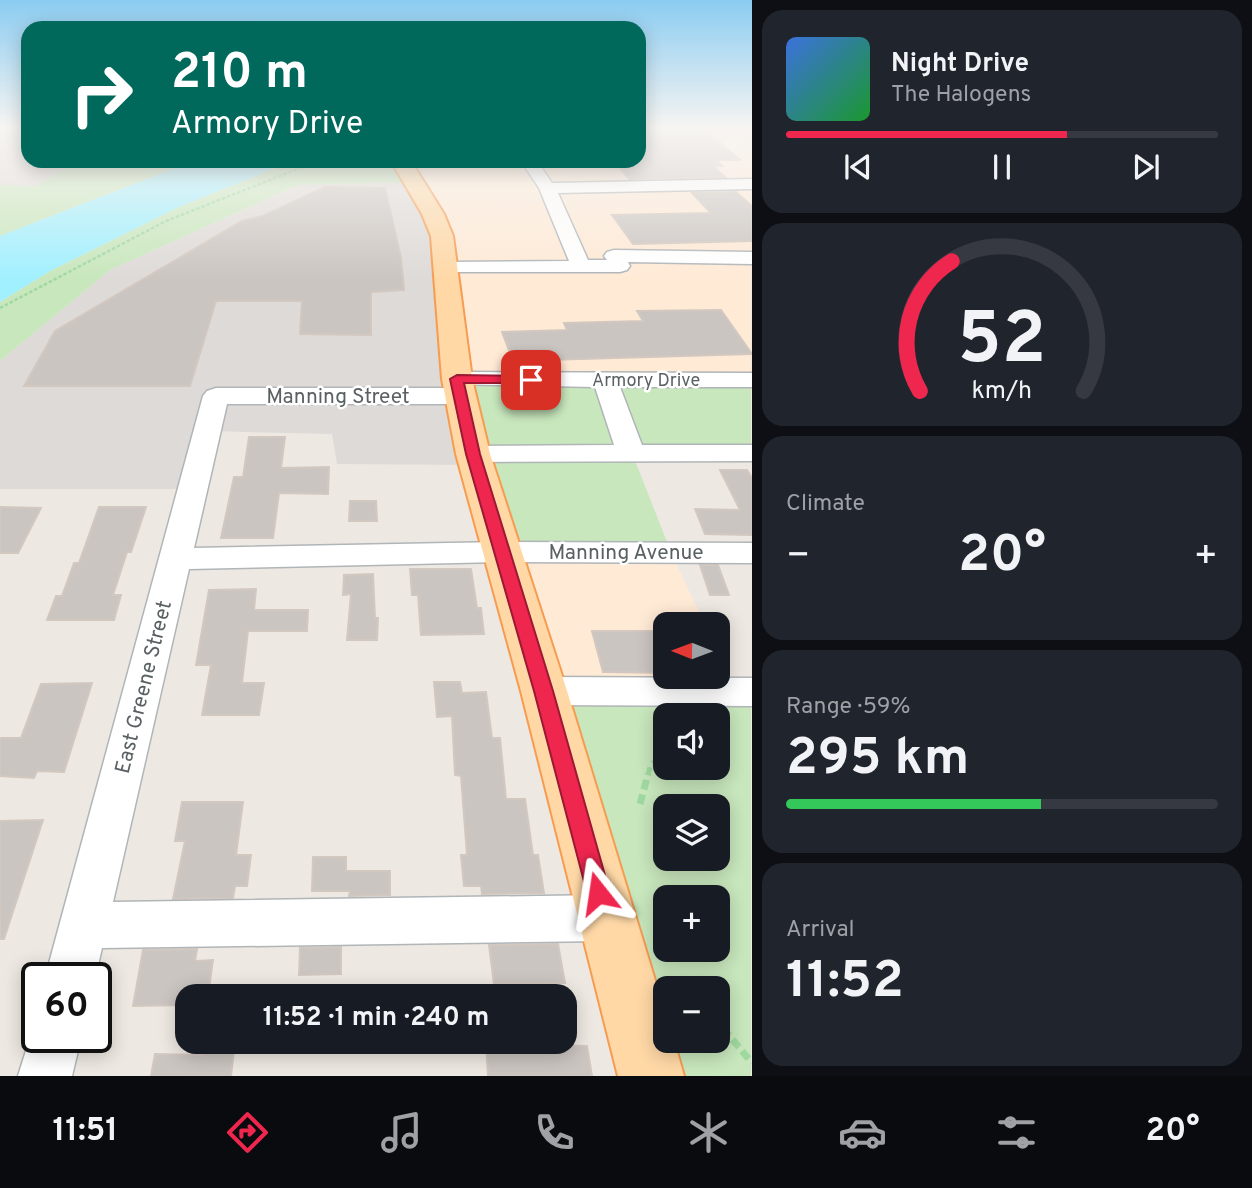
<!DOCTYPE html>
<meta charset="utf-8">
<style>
:root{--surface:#171b24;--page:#20242c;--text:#f1f3f6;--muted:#9ea1a6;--line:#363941;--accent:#ef264e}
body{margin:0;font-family:Overpass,sans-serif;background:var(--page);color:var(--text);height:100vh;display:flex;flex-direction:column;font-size:26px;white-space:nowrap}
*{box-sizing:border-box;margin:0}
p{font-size:23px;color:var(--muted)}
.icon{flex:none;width:38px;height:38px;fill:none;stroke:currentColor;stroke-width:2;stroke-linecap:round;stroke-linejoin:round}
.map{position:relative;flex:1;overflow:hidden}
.details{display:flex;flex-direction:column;gap:10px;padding:10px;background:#0d0f14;width:500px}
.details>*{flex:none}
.guide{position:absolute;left:21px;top:21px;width:625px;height:147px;border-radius:21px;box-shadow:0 4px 18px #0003;background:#00695c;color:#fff;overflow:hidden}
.needle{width:46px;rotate:271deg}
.fabs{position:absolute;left:653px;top:612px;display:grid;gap:14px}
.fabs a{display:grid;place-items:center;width:77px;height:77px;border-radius:14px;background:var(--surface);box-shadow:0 4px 18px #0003;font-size:35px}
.speed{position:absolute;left:21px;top:962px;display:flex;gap:14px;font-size:35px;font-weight:700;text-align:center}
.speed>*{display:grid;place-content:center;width:91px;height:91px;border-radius:50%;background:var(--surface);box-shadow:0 4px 18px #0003;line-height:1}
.speed .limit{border:4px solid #111;border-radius:10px;background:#fff;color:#111}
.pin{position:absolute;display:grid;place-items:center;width:60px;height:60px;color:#fff;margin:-30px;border-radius:14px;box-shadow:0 4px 10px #0006}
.me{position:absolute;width:77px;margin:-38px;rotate:345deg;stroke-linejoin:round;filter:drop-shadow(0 0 5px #0008)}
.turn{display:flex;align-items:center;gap:24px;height:147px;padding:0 35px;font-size:32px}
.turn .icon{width:91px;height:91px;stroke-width:2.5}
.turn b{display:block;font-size:49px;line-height:60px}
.big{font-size:52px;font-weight:700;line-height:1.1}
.details .widget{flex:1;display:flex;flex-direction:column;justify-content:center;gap:10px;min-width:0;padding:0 24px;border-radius:21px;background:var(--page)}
.details .dial{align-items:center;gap:0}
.dial svg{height:182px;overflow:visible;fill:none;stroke:var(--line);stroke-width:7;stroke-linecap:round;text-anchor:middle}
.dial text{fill:var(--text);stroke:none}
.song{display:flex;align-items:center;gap:21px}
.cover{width:84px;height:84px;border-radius:10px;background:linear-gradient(135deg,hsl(220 70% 55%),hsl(130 70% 35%))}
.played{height:7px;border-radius:4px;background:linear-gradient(90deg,var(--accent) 65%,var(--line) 65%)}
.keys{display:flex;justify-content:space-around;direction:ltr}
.heat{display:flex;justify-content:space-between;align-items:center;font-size:38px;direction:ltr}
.charge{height:10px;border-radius:5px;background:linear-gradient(90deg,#34c759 59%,var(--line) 0)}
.trip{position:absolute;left:175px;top:984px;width:402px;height:70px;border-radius:21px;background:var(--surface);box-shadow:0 4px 18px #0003;font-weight:700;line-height:70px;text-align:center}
.dock{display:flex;height:112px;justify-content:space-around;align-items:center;background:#090b0e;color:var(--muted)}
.dock .icon{width:49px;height:49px}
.dock .active{color:var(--accent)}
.dock b{font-size:32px;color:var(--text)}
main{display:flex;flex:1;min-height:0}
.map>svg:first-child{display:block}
</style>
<main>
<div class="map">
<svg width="752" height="1076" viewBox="0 0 752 1076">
<rect width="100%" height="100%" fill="#eee8e2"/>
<g fill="#ffead6">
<polygon points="639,128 730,128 751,133 751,380 457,379 401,161 639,161"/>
<polygon points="501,552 671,552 705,625 665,625 665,677 718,677 718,653 735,692 544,691"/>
</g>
<g fill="#dedad7">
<polygon points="0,131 28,134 28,161 76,161 36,186 0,185"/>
<polygon points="414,182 433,214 476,465 337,464 332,434 207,431 193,489 0,489 0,361 110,270 299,185"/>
</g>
<g fill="#c8e7bd" fill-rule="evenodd">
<polygon points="76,161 193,161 0,236 0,185 36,186"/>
<polygon points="293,161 401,161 414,182 298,185 110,270 0,361 0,302 50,271 179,207"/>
<polygon points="457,379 751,380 751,453 632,453 671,552 501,552"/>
<path d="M544,691L751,692V1076H651ZM665,716H718V768H665ZM665,807H718V859H665ZM665,898H718V950H665ZM665,989H718V1041H665Z"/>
</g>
<polygon fill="#a1f0ff" points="193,161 293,161 179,207 50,271 0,302 0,236"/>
<g fill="#cbc5c1" stroke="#d3c8c0" stroke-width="2">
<polygon points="703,128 740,160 716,160 722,166 713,166 725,177 629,179 614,161 639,161 639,130"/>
<polygon points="325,187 385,188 401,258 404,290 371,292 371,335 300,334 302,301 216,301 190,386 24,386 55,331 242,221 263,216"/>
<polygon points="736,192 752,206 752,241 633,244 612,215 711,213 692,193"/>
<polygon points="721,310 752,354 513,361 502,332 567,330 564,323 643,321 637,311"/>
<polygon points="249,437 285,437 281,468 329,467 328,494 279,493 273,538 221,538 234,477 243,477"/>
<polygon points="720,470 747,470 752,478 752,535 705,534 695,509 740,510"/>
<polygon points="350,501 376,501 377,521 349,521"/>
<polygon points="0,507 41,508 18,553 0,553"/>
<polygon points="99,507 146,507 131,552 127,552 113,595 121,595 114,620 47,620 56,596 62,596 74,563 79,563"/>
<polygon points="700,565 718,565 729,595 710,595"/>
<polygon points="410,569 471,569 477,608 481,608 484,634 421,635 418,595 412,595"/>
<polygon points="373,574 375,618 378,618 377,640 347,640 351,594 343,595 344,575"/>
<polygon points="256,589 254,610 308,610 307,631 248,631 242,683 264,683 259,715 202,715 211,665 196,665 209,590"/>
<polygon points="592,631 662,631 665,640 665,673 603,672"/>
<polygon points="434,682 460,682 462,693 486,692 492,738 500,738 506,799 525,799 533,855 538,855 544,893 482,894 481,886 464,886 461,855 467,855 461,776 455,775 452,716 437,717"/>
<polygon points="92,683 64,772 37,771 34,778 0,776 0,738 21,738 41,684"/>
<polygon points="182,802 243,802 236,855 251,855 247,886 235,886 233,898 173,899 185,841 175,841"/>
<polygon points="43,820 4,939 0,939 0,821"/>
<polygon points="313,857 346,857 346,871 390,871 390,895 349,896 350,891 312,891"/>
<polygon points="558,944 565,983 494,984 489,945"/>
<polygon points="341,947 341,974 299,975 300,948"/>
<polygon points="197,949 195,961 213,960 208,996 187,996 187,1005 133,1006 143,950"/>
<polygon points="203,1041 235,1041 231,1076 151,1076 155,1054 201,1055"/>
<polygon points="486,1043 587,1046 592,1076 488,1076"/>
</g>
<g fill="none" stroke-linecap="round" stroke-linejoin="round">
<g stroke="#b0b5b8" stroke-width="3">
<g id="minor">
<polygon points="521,161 537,161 552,183 752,179 752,189 558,193 588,260 607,260 604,256 607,252 614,250 752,252 752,264 628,262 630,266 627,270 620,272 439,272 436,268 439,264 446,262 569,261 539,188"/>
<polygon points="457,372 752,373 752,387 620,387 642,445 752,445 752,461 473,462 463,460 459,454 463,448 473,446 614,445 595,387 448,384 445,379 448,374"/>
<polygon points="216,388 460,388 469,391 473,396 469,401 460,404 227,404 194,548 501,542 752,543 752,563 501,562 189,569 113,902 605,895 622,902 629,918 622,934 605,941 102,948 95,978 45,978 203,396 207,391"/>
<polygon points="544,677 752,678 752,706 544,705 531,701 525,691 531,681"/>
<polygon points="36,1019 37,1038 81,1038 72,1076 18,1076"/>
</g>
</g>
<g stroke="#f69c52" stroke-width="4">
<polygon id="major" points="391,161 411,161 444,214 453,236 472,379 490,454 567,691 665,1013 665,1041 674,1041 684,1076 618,1076 521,691 456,454 442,379 431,236 422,214"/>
</g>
<polyline stroke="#a0d9a0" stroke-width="2.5" stroke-dasharray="3.5 2" stroke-linecap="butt" points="0,308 166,221 318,161"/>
<polyline stroke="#a0d9a0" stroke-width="5" stroke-dasharray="8 4.5" stroke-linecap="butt" points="648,775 650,767 665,748"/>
<g stroke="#a0d9a0" stroke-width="7" stroke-dasharray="10 5" stroke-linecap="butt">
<polyline points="640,804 648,774"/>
<polyline points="723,1028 752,1063"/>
</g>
<use href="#minor" fill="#fff" fill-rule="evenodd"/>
<use href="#major" fill="#ffd8a6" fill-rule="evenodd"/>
</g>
<linearGradient id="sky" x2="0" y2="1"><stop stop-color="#8bccf1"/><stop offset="0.46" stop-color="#f7f5f2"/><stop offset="1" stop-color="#f7f5f2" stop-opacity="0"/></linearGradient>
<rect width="752" height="279" fill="url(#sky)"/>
<polygon fill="#ef264e" stroke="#9b1933" stroke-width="2" points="457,375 531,376 537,380 531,383 464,383 480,454 553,691 610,893 607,900 598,904 590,900 587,893 534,691 466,454 450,379"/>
<g text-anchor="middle" stroke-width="5" stroke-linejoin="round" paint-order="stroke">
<g font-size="18" fill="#5a6163" stroke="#fff">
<text x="646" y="386">Armory Drive</text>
</g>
<g font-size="21" fill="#5a6163" stroke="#fff">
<text x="338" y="403">Manning Street</text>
<text x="626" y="559">Manning Avenue</text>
<text transform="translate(143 687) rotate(-76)" y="7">East Greene Street</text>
</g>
</g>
</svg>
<div class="fabs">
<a><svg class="needle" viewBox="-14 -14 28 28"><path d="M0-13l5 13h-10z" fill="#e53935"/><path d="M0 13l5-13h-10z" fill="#9ea1a6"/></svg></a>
<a><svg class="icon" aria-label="sound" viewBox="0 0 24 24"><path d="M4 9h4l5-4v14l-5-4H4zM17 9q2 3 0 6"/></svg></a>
<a><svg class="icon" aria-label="layers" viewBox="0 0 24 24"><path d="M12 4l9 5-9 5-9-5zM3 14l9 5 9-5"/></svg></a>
<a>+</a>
<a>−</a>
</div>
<div class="speed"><div class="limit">60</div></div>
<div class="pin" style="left:531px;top:380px;background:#d93025"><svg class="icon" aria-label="arrive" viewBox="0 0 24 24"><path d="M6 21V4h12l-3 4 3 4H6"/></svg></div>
<svg class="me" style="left:598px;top:893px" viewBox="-20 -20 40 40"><path d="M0-17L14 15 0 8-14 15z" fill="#ef264e" stroke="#fff" stroke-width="4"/></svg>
<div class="trip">11:52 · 1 min · 240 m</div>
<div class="guide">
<div class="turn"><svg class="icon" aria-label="right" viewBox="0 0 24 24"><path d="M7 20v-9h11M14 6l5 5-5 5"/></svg><div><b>210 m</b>Armory Drive</div></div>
</div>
</div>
<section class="details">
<div class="widget">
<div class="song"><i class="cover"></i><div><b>Night Drive</b><p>The Halogens</p></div></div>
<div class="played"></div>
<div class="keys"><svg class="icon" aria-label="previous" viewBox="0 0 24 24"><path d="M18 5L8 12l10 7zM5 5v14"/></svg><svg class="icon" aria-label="pause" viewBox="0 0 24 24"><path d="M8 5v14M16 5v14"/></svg><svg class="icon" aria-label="next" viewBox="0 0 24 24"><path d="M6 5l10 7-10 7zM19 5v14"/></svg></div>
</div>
<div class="widget dial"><svg viewBox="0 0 100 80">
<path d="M14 69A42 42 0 1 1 86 69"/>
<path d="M14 69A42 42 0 0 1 28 12" stroke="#ef264e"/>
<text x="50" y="56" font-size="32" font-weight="700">52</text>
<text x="50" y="72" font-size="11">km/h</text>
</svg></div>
<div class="widget"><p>Climate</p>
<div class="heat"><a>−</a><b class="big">20°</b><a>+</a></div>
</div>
<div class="widget"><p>Range · 59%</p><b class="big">295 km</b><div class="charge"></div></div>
<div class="widget"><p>Arrival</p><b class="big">11:52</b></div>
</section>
</main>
<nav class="dock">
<b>11:51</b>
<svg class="icon active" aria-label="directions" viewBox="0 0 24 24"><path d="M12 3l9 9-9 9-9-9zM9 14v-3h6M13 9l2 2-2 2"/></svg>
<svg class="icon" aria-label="music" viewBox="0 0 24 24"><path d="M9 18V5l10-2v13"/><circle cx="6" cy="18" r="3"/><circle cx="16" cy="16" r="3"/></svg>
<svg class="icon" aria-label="phone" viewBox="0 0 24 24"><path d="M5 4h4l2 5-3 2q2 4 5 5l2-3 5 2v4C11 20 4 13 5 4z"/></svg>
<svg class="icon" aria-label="climate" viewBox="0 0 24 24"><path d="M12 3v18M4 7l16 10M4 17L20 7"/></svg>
<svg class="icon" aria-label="car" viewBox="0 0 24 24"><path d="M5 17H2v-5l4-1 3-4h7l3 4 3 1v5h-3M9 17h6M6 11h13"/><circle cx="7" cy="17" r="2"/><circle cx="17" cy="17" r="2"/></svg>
<svg class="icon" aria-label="filters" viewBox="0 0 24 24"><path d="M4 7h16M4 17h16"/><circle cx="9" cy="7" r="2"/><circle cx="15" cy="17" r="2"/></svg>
<b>20°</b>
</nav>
